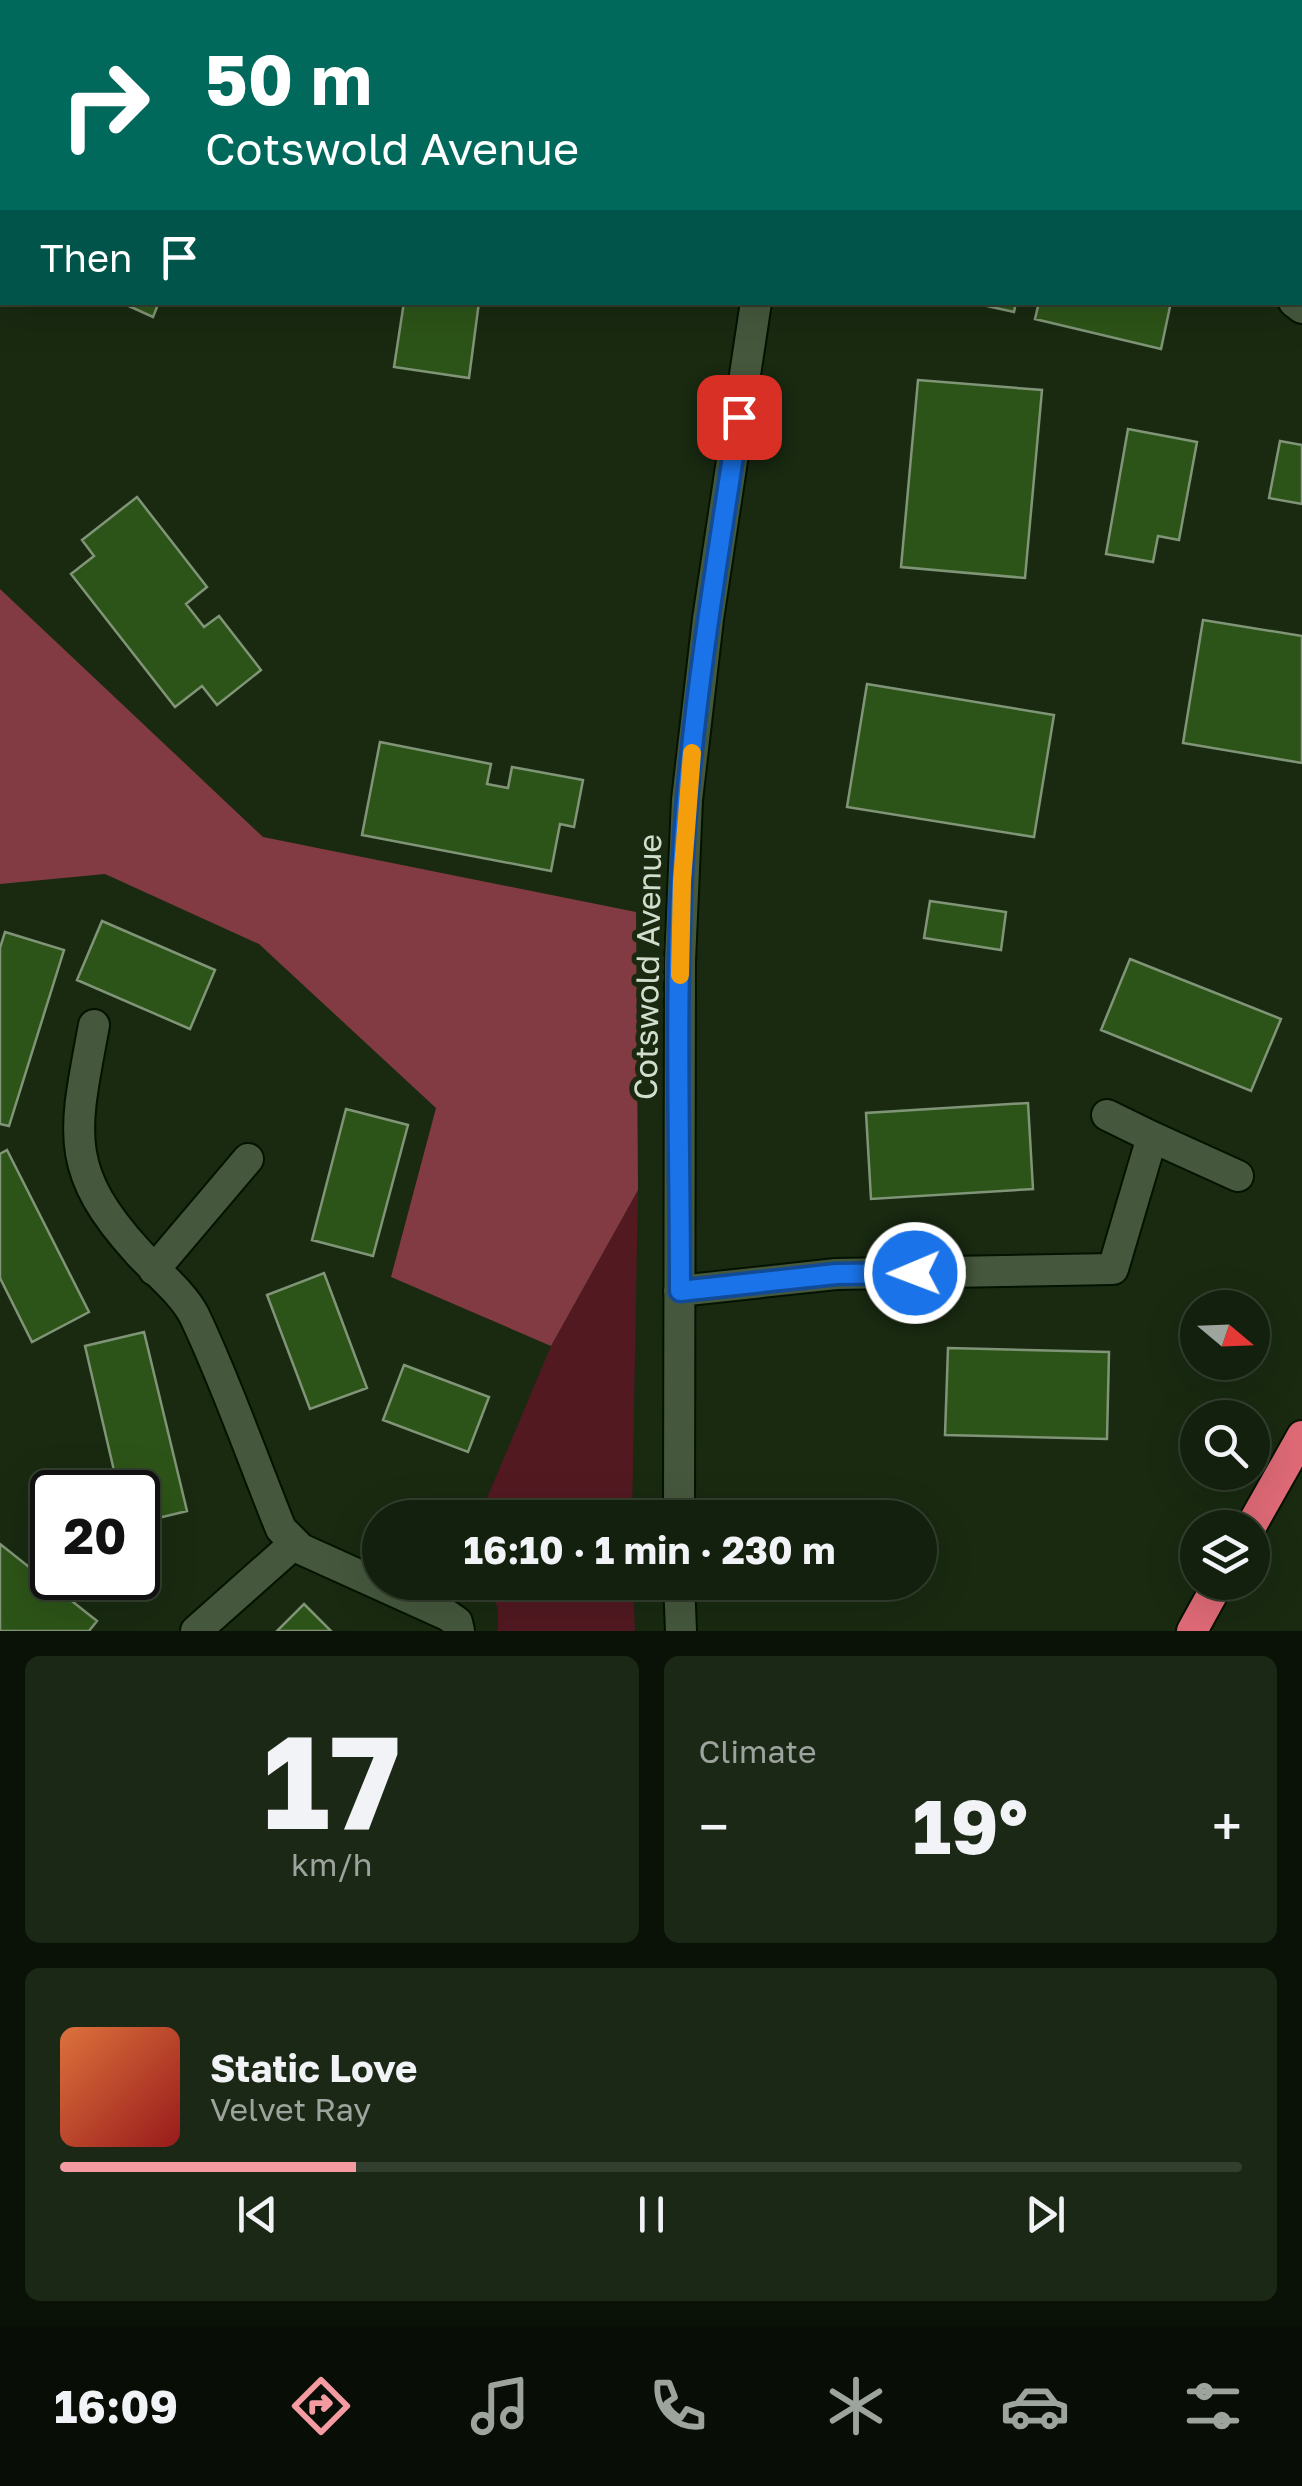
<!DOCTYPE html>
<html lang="en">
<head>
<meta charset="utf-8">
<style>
	body { margin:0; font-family:"Golos Text",sans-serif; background:#1c2816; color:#f1f3f6; height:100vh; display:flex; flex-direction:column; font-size:38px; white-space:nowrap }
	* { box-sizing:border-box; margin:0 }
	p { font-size:32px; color:#9da39d }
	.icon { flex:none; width:55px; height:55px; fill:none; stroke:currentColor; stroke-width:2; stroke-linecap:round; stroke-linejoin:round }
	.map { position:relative; height:1631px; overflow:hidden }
	.panel { display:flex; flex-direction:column; gap:25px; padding:25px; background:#0a1207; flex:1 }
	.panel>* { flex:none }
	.guide { position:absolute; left:0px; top:0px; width:1302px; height:305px; box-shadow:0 10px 40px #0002,0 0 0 2px #323e2e; background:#00695c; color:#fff; overflow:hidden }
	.needle { width:65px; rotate:109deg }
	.controls { position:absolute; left:1180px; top:1290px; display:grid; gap:20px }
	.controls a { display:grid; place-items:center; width:90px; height:90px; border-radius:50%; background:#13200d; box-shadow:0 10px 40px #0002,0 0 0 2px #323e2e; font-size:50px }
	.speed { position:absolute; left:30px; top:1470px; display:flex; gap:20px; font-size:50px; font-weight:700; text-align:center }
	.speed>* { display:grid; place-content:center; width:130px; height:130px; border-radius:50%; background:#13200d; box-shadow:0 10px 40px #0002,0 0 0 2px #323e2e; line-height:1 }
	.speed .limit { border:5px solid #111; border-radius:15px; background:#fff; color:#111 }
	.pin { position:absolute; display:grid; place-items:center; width:85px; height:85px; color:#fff; margin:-42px; border-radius:20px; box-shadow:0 5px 15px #0006 }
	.me { position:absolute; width:110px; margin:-55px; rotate:269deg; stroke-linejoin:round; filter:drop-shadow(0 0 8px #0008) }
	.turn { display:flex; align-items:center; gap:35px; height:210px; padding:0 40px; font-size:45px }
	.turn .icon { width:130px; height:130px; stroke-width:2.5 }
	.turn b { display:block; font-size:70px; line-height:85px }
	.then { display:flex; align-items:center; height:95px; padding:0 40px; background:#0003; gap:20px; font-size:38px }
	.big { font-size:75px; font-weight:700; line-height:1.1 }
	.panel .widget { flex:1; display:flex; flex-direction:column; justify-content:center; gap:15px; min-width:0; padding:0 35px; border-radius:15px; background:#1c2816 }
	.panel .dial { align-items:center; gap:0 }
	.dial b { font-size:130px; line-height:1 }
	.song { display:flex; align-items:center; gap:30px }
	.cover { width:120px; height:120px; border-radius:15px; background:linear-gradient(135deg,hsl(20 70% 55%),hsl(0 70% 35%)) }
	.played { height:10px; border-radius:5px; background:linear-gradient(90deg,#f49aa1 25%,#323e2e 25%) }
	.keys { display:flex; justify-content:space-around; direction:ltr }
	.heat { display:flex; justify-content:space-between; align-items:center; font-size:55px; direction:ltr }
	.panel .tiles { flex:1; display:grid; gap:25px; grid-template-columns:1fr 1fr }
	.widget:last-child { grid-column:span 2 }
	.trip { position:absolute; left:362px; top:1500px; width:575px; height:100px; border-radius:50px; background:#13200d; box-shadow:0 10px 40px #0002,0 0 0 2px #323e2e; font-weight:700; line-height:100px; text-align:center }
	.tab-bar { display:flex; height:160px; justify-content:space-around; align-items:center; background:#080d05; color:#9da39d }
	.tab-bar .icon { width:70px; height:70px }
	.tab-bar .on { color:#f49aa1 }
	.tab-bar b { font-size:45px; color:#f1f3f6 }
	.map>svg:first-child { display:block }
</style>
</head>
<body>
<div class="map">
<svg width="1302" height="1631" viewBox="0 0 1302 1631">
	<rect width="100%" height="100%" fill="#192a11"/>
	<!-- green -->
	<path fill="#521921" d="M638 1190 632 1517H479L551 1346Z
		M486 1583H633L635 1631H498V1608Z"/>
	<!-- forest -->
	<path fill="#823b42" d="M0 589 263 837 636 912 638 1190 551 1346 391 1277 436 1108 259 944 105 874 0 884Z"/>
	<!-- building -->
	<path fill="#2d5418" stroke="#809577" stroke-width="2.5" d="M495 0H688L494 2Z
		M1272 0H1302L1300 133V2H1271Z
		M120 302H159L153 317Z
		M404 302H479L469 378 394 367Z
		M969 302H1016L1014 312Z
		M1039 302H1171L1161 349 1035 319Z
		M918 380 1042 390 1025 578 901 567Z
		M1128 429 1197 442 1179 540 1158 536 1153 562 1106 554Z
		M1280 441 1302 445V504L1269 498Z
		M137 497 207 587 186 604 204 627 219 616 261 670 217 705 202 686 175 707 71 574 94 556 82 540Z
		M1203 620 1302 636V763L1183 743Z
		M867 684 1054 715 1034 837 847 807Z
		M380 742 491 764 487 784 508 788 512 767 583 780 574 827 560 824 551 871 362 835Z
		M930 901 1006 912 1001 950 924 938Z
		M102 921 215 970 190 1029 77 980Z
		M5 932 64 950 9 1126 0 1124V948Z
		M1130 959 1281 1019 1251 1091 1101 1030Z
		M1028 1103 1033 1189 871 1199 866 1113Z
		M346 1109 408 1125 373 1256 312 1240Z
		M7 1150 89 1312 32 1342 0 1278V1154Z
		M324 1273 367 1388 310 1409 267 1295Z
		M144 1332 187 1511 138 1523V1492H119L85 1346Z
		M948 1348 1109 1352 1107 1439 945 1435Z
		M404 1365 489 1397 468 1452 383 1420Z
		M0 1544 97 1621 89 1631H0Z
		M304 1604 331 1631H277Z"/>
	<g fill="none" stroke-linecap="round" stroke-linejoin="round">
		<defs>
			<path id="minor" d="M801 2 802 0
				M901 2V0
				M1294 302 1302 308
				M94 1025C75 1129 61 1168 138 1252 155 1271 182 1292 194 1315 227 1384 252 1458 281 1529L301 1549 447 1615 457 1622 459 1631
				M1107 1115 1152 1137
				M154 1270 248 1159
				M679 1291 836 1274 1113 1269 1152 1137 1238 1176
				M679 1518 680 961 687 800 708 619 756 302
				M679 1582 681 1631
				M196 1631 295 1543"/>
			<path id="highway" d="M1250 1528 1302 1436
				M1192 1631 1219 1582"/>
		</defs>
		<!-- minor casing -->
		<use href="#minor" stroke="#041200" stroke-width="34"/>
		<!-- highway casing -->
		<use href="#highway" stroke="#041200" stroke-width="34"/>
		<!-- minor -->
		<use href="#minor" stroke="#45583d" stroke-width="30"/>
		<!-- highway -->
		<use href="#highway" stroke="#de6a76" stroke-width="30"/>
	</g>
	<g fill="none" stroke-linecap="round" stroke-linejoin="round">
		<defs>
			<path id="route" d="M739 417C720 544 698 671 687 799 673 962 680 1128 680 1291L836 1274 915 1273"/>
		</defs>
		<!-- route casing -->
		<use href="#route" stroke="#114b97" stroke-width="25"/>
		<!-- route -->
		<use href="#route" stroke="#1a73e8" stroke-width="18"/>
		<!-- slow -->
		<path stroke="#f59e0b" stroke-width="18" d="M680 975 682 881 692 753"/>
	</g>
	<g text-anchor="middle" stroke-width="10" stroke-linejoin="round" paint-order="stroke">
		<!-- street labels -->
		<g font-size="32" fill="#d2ddce" stroke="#192a11">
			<text transform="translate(648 967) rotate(-89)" y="11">Cotswold Avenue</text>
		</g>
	</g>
</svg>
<div class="controls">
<a><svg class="needle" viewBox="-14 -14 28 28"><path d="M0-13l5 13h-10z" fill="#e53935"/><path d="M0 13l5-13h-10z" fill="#9da39d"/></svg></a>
<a><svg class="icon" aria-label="search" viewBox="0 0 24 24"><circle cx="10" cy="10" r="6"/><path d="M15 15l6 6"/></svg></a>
<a><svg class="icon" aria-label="layers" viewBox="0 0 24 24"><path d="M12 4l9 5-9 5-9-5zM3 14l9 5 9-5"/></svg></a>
</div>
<div class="speed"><div class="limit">20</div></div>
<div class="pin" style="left:739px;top:417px;background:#d93025"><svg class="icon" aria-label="arrive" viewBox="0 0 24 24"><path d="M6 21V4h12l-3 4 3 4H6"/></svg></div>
<svg class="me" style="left:915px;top:1273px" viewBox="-20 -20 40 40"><circle r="17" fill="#1a73e8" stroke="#fff" stroke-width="3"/><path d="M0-11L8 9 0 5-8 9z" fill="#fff"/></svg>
<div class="trip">16:10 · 1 min · 230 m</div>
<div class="guide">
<div class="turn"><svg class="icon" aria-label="right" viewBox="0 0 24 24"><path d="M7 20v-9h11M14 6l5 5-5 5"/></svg><div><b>50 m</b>Cotswold Avenue</div></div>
<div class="then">Then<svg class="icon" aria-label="arrive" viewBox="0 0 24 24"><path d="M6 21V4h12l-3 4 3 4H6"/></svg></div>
</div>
</div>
<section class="panel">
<div class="tiles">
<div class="widget dial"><b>17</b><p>km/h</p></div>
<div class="widget"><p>Climate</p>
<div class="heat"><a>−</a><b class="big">19°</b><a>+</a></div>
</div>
<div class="widget">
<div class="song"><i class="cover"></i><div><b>Static Love</b><p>Velvet Ray</p></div></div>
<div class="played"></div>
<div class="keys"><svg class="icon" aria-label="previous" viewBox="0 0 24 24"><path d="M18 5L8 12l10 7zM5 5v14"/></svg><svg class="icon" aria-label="pause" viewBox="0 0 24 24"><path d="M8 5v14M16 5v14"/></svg><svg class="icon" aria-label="next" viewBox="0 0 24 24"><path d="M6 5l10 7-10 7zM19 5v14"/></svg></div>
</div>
</div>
</section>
<nav class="tab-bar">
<b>16:09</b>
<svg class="icon on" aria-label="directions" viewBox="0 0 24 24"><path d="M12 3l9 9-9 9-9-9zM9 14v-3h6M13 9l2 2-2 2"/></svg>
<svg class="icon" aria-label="music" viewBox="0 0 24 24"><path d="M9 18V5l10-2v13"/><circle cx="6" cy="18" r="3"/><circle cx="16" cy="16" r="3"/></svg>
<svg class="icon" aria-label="phone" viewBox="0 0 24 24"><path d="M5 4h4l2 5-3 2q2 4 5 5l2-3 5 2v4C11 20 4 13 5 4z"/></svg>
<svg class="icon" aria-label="climate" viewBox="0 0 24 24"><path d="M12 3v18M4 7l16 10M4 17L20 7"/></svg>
<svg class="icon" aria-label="car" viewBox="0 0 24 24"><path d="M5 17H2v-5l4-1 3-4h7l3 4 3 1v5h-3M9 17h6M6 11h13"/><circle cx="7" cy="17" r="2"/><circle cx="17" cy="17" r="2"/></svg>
<svg class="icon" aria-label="filters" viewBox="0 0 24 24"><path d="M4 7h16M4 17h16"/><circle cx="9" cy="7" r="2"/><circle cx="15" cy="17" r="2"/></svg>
</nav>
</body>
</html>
